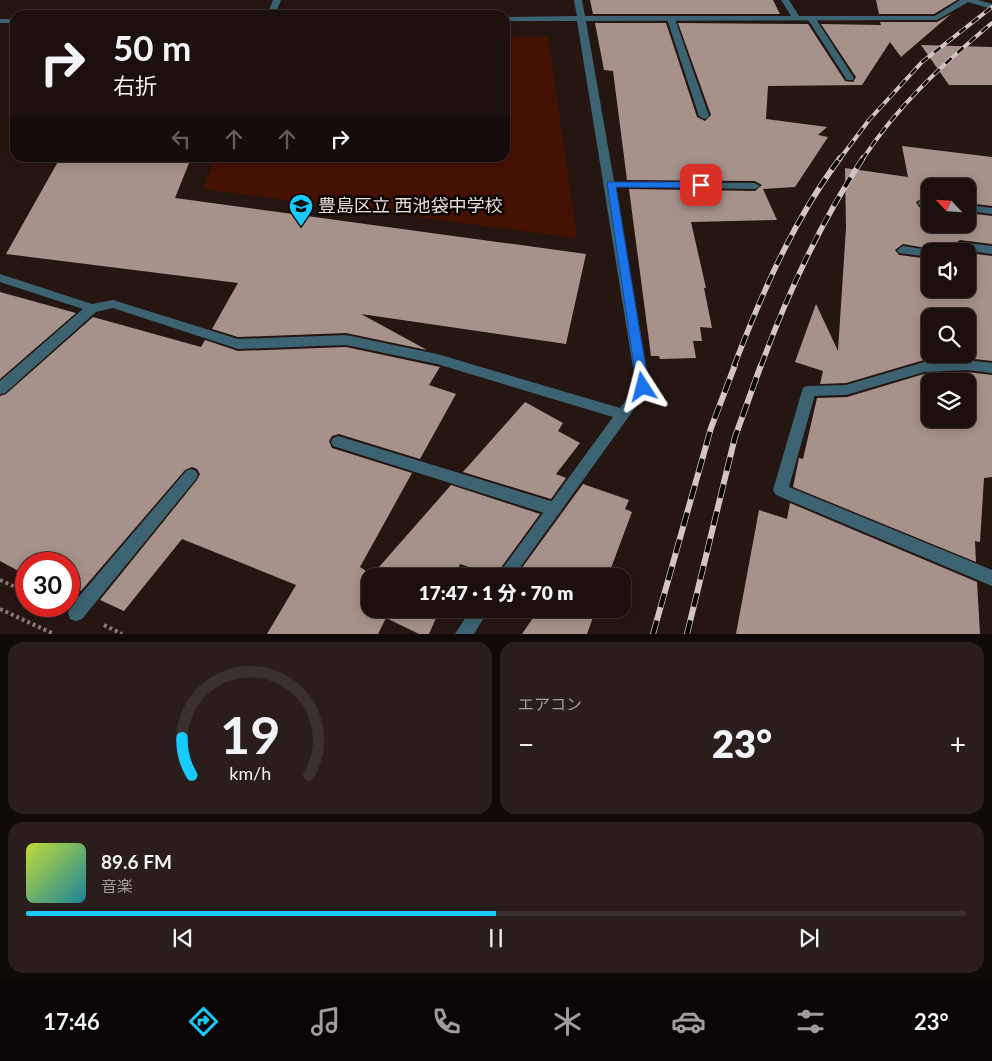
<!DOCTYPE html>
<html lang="ja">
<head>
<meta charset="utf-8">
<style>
	body { margin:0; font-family:Lato,"Noto Sans JP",sans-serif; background:#291e1c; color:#f1f3f6; height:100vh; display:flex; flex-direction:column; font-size:19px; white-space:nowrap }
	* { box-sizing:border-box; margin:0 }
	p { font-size:16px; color:#a09d9e }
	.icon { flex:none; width:28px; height:28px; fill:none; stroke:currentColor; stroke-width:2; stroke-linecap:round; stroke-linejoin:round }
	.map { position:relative; height:634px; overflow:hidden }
	.panel { display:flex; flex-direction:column; gap:8px; padding:8px; background:#0f0908; flex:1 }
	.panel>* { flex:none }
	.top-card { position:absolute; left:10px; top:10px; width:500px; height:152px; border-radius:15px; box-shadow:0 2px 12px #0003,0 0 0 1px #3a302e; background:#1c100e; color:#f1f3f6; overflow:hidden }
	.needle { width:32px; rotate:295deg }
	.controls { position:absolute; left:921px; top:178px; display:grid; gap:10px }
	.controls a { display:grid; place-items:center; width:55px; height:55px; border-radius:10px; background:#1c100e; box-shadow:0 2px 12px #0003,0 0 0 1px #3a302e; font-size:25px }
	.speed { position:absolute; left:15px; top:552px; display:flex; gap:10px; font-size:25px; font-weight:700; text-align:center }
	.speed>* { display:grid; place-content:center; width:65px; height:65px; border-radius:50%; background:#1c100e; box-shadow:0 2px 12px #0003,0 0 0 1px #3a302e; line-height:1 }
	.speed .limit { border:8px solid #d22; background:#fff; color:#111 }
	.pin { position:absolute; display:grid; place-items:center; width:42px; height:42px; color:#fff; margin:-21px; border-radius:10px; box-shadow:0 2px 8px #0006 }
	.me { position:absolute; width:55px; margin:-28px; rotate:351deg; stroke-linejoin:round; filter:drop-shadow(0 0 4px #0008) }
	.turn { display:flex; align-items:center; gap:18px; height:105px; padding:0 20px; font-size:22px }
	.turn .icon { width:65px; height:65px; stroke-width:2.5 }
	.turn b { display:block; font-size:35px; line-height:42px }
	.lanes { display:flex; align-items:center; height:48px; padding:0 20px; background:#0003; justify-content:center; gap:25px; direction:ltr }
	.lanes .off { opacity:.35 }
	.big { font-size:38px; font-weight:800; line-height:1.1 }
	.panel .widget { flex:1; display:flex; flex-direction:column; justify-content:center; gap:8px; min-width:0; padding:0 18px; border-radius:15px; background:#291e1c }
	.panel .dial { align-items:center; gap:0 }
	.dial svg { height:130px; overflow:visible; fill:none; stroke:#3a302e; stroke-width:7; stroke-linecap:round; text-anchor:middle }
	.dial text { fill:#f1f3f6; stroke:none }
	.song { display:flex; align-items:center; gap:15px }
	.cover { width:60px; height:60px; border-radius:8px; background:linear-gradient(135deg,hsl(70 70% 55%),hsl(190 70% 35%)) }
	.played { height:5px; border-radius:2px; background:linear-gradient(90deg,#19cafc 50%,#3a302e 50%) }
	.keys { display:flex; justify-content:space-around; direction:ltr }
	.heat { display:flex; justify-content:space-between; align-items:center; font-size:28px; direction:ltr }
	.panel .tiles { flex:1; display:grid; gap:8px; grid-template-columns:1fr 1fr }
	.widget:last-child { grid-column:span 2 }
	.trip { position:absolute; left:361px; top:568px; width:270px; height:50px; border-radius:15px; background:#1c100e; box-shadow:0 2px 12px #0003,0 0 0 1px #3a302e; font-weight:800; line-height:50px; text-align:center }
	.menu { display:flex; height:80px; justify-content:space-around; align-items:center; background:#0b0606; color:#a09d9e }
	.menu .icon { width:35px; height:35px }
	.menu .on { color:#19cafc }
	.menu b { font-size:22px; color:#f1f3f6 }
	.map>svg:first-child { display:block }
</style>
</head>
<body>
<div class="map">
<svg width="992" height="634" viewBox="0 0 992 634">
	<rect width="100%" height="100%" fill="#261612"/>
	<!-- green -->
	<path fill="#451103" d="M505 37H548L577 238 203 189 215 158H505Z"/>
	<!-- building -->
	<path fill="#a7928b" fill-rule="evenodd" d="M590 0H773L780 14H593Z
		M876 0H957L934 14H879Z
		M951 14 901 57 890 42 862 85 768 86 766 119 827 127 818 135 828 137 795 187 763 189 777 220 691 222 706 288H704L712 328 700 327 702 341H693L696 358 660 359 659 356H651L629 189 755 191 762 185 755 181 627 180 613 71 604 70 595 23H666L697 117 705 121 711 115 678 23 808 24 845 81 853 82 856 77 821 24 881 25 880 22H937Z
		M921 45 992 47V85H949Z
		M902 146 992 157V206L968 203V186H930V199L923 198 916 202 919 207 930 209V224H968V213L992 216V244L960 240 943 251 903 244 895 250 899 255 930 259V289H968V253L992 256V361L967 358 924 360 846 383 820 384 823 371 795 362 816 304 838 351 846 228 845 168 908 177ZM930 316H968V354H930Z
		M60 158H191L175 198 586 254 566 344 361 314 427 350 346 333 238 337 212 329 238 283 6 254Z
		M0 292 76 313 0 379Z
		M93 317 201 347 205 340 238 351 346 347 440 367 429 385 456 394 420 459 339 434 332 436 329 441 332 448 412 473 360 567 372 575 451 485 540 514 495 576 460 564 455 576H370V609H440L429 634H419L386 618 378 634H267L296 585 182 539 124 611 100 600 197 480 200 474 197 469 192 467 185 470 81 591 72 586 69 590V564H26V575L0 561V396L6 394Z
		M967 372 992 375V477L984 478 980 542 975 541 976 562 793 487 799 458 803 459 817 398 847 397 924 374ZM930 381H968V419H930Z
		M525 402 563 423 558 431 580 443 556 474 566 478 551 499 463 472Z
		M583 484 629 500 625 509 632 512 608 576H516Z
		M790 503 977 582 980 634H736L759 510 787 519Z
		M539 609H596L587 634H522Z"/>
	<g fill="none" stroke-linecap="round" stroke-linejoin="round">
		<!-- path -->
		<path stroke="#877a76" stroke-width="4" stroke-dasharray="3 3" stroke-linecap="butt" d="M0 580 26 592
			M0 609 54 634
			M104 625 122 634"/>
		<!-- lane -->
		<path fill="#3b6372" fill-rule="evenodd" d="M808 16H814L854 78 853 80H847L807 18Z
			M668 17 675 19 709 116 707 118 704 119 699 116 667 19Z
			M611 182 755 183 760 186 755 189 607 187V183Z
			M923 200 930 201V207L919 205 918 203 919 201Z
			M968 205 992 208V214L968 211Z
			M960 242 992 246V254L962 250 945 251Z
			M903 246 935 251H930V257L899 253 897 250Z
			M967 360 992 363V373L967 370 924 372 846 395 809 396 804 395 802 391 804 387 809 386 846 385 924 362Z
			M338 436 554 502 559 504 562 509 559 514 554 516 333 446 331 442 333 438Z
			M191 469 196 471 198 475 196 479 82 619 76 621 70 619 68 613 70 607 186 471Z"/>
		<!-- street -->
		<path fill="#3b6372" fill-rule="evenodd" d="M273 0H281L275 15H267Z
			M574 0H582L585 16H791L781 0H789L799 16H935L960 0H978L992 4V9L968 2 937 20 586 21 650 387 514 576H497L613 417 437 364 346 345 238 349 113 308 96 312 5 393 0 394V381L83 309 0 282V274L92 304 113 300 238 339 346 335 437 354 620 408 636 386 577 21H505V17L577 16Z
			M0 19H15V23H0Z
			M809 386 814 387 816 391 789 487 992 570V586L776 495 773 490 802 391 804 387Z
			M471 609H489L474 634H455Z"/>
		<defs>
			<path id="rail-far2" d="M839 160 869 120 922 62 992 7
				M862 160C899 104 941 66 992 23"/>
			<path id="rail-far1" d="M734 366C762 293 793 221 840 158
				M761 366C788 292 819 225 863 158"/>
			<path id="rail" d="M653 634 711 428 735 365
				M687 634 735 437 761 365"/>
		</defs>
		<!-- rail-far2 casing -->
		<use href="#rail-far2" stroke="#d0c5c1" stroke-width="4"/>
		<!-- rail-far1 casing -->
		<use href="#rail-far1" stroke="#d0c5c1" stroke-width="5.5"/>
		<!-- rail casing -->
		<use href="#rail" stroke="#d0c5c1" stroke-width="6"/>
		<!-- rail-far2 -->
		<use href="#rail-far2" stroke="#0a0403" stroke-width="2.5" stroke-dasharray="8" stroke-linecap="butt"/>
		<!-- rail-far1 -->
		<use href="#rail-far1" stroke="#0a0403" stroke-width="4" stroke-dasharray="11" stroke-linecap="butt"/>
		<!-- rail -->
		<use href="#rail" stroke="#0a0403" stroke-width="4.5" stroke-dasharray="14" stroke-linecap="butt"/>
	</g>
	<!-- route -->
	<path fill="#1a73e8" stroke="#114b97" d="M607 182H701L706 185 701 188 616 187 649 387 643 391 637 387Z"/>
	<!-- icons -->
	<defs>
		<symbol id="school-pin" viewBox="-11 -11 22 30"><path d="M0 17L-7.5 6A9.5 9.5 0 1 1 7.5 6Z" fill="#19cafc" stroke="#0a0403"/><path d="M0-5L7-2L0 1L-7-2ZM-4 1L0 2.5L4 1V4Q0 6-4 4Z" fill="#111"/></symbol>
	</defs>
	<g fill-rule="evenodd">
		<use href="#school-pin" x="287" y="192" width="28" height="38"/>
	</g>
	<g text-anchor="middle" stroke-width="5" stroke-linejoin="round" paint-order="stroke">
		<!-- poi labels -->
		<g font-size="18" fill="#e8ddd9" stroke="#0a0403" text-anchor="start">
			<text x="318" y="212">豊島区立 西池袋中学校</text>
		</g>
	</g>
</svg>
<div class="controls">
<a><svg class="needle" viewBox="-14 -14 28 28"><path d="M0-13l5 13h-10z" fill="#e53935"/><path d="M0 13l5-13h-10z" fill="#a09d9e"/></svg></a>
<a><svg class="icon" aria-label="sound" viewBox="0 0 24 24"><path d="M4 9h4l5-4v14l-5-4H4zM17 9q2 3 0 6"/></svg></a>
<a><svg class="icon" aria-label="search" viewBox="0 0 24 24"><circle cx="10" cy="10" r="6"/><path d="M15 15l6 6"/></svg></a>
<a><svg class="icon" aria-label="layers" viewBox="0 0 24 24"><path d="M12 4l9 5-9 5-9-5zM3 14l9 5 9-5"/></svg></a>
</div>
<div class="speed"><div class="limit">30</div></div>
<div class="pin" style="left:701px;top:185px;background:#d93025"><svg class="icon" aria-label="arrive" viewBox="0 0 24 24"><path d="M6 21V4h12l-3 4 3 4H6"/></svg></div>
<svg class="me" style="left:643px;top:387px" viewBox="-20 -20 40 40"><path d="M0-17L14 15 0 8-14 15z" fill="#1a73e8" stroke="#fff" stroke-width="4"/></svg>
<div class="trip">17:47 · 1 分 · 70 m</div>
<div class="top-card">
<div class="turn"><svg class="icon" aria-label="right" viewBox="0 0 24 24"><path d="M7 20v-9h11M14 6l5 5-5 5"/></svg><div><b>50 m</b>右折</div></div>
<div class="lanes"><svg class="icon off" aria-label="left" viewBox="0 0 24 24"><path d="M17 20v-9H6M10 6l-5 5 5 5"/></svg><svg class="icon off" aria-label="ahead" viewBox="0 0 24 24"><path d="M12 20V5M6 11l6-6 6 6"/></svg><svg class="icon off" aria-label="ahead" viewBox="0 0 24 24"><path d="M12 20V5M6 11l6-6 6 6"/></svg><svg class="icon" aria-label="right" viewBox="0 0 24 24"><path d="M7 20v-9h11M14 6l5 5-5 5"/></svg></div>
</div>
</div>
<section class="panel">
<div class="tiles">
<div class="widget dial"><svg viewBox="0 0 100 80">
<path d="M14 69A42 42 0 1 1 86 69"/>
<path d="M14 69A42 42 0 0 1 8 46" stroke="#19cafc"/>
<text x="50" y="56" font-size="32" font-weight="700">19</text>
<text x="50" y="72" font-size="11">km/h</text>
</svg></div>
<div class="widget"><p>エアコン</p>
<div class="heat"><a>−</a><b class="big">23°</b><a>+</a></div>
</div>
<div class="widget">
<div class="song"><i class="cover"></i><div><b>89.6 FM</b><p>音楽</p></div></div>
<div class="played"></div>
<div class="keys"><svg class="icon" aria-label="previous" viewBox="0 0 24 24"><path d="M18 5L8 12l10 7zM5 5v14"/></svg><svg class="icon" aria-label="pause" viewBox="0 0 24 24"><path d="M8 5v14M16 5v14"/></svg><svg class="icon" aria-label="next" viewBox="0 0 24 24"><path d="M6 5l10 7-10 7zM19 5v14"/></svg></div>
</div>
</div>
</section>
<nav class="menu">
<b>17:46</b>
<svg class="icon on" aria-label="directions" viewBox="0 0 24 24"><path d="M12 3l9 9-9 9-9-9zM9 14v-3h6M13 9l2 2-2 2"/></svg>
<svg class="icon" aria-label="music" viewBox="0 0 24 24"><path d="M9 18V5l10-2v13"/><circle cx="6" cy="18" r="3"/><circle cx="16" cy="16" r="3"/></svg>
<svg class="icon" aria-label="phone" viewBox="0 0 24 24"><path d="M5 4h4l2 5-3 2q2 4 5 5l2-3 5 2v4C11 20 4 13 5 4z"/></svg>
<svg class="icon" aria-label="climate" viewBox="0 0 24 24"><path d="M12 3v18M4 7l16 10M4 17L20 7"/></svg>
<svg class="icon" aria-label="car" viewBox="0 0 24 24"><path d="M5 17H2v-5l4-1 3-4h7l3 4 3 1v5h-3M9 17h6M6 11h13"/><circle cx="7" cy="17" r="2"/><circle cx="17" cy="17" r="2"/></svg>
<svg class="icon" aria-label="filters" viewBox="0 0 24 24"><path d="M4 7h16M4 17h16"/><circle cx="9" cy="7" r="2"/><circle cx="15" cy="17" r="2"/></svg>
<b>23°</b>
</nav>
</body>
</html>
